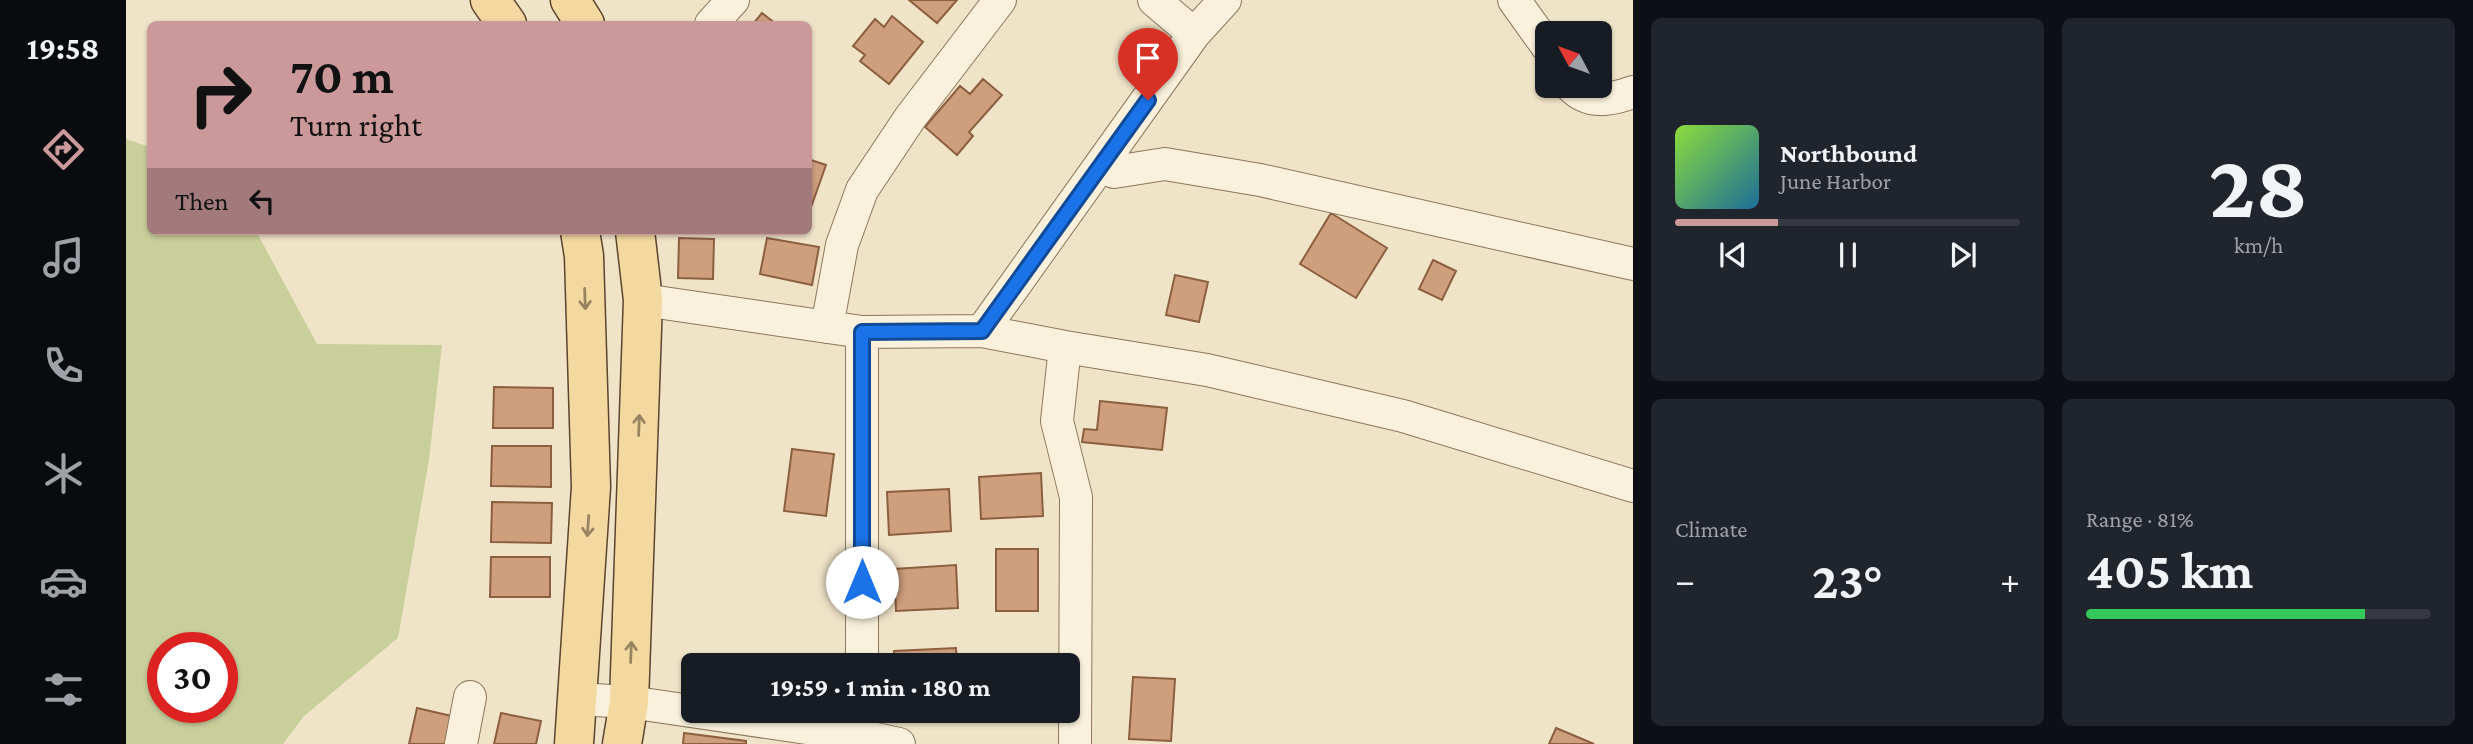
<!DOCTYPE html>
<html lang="en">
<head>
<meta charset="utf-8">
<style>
	body { margin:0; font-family:"Crimson Pro",serif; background:#20242c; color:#f1f3f6; height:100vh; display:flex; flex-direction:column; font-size:26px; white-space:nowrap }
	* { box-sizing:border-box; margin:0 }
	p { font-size:23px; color:#9ea1a6 }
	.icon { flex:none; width:38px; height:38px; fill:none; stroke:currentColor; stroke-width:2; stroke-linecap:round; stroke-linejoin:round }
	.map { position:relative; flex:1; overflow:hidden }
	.sheet { display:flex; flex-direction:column; gap:18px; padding:18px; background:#0d0f14; width:840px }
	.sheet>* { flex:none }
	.guide { position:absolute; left:21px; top:21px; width:665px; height:214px; border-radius:10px; box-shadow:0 2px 5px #0004; background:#cc999b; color:#111; overflow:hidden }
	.needle { width:46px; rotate:311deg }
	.controls { position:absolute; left:1409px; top:21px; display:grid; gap:14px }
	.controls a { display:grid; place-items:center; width:77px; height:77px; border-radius:10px; background:#171b24; box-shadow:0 2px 5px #0004; font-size:35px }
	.speed { position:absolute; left:21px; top:632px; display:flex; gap:14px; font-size:35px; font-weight:700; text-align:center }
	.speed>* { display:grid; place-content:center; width:91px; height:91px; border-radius:50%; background:#171b24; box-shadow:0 2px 5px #0004; line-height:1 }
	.speed .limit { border:10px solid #d22; background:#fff; color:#111 }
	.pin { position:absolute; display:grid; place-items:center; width:60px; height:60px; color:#fff; margin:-72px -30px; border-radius:50% 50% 50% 0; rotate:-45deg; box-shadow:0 0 7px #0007 }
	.pin .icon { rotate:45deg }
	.me { position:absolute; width:77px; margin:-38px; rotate:0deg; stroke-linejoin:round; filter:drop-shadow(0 0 5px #0008) }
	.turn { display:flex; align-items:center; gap:24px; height:147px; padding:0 28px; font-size:32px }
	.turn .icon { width:91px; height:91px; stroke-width:2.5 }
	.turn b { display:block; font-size:49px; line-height:60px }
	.then { display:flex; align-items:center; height:66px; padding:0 28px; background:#0003; gap:14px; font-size:26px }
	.big { font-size:52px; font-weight:700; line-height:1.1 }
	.sheet .card { flex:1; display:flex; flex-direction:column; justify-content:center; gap:10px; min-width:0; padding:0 24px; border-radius:10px; background:#20242c }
	.sheet .dial { align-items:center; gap:0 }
	.dial b { font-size:91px; line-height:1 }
	.song { display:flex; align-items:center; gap:21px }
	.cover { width:84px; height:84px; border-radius:10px; background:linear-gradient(135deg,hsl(90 70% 55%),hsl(200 70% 35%)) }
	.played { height:7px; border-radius:4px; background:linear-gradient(90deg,#cc999b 30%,#363941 30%) }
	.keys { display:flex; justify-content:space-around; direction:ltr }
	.heat { display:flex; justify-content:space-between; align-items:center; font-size:38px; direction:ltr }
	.charge { height:10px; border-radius:5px; background:linear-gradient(90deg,#34c759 81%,#363941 0) }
	.sheet .tiles { flex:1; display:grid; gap:18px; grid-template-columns:repeat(2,1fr) }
	.trip { position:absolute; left:555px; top:653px; width:399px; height:70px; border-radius:10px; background:#171b24; box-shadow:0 2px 5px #0004; font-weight:700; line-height:70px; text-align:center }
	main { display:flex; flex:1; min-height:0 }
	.tabs { display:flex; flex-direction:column; width:126px; justify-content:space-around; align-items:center; background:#090b0e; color:#9ea1a6 }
	.tabs .icon { width:49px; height:49px }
	.tabs .on { color:#cc999b }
	.tabs b { font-size:32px; color:#f1f3f6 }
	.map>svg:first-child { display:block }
</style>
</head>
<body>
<main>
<nav class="tabs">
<b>19:58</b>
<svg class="icon on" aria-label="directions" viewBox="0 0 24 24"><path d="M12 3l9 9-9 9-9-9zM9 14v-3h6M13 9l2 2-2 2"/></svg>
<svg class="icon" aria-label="music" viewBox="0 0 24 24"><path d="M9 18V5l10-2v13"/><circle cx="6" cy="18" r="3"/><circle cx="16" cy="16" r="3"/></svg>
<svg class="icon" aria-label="phone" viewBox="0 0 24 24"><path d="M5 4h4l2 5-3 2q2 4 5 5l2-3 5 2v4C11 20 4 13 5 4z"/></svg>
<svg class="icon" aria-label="climate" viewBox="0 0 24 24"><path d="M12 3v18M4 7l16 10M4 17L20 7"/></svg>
<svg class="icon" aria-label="car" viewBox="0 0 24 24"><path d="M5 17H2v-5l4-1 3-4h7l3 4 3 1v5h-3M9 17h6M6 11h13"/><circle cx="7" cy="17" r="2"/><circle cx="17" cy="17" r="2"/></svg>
<svg class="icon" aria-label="filters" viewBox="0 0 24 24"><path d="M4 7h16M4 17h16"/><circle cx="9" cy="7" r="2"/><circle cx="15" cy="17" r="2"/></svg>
</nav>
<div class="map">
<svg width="1507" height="744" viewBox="0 0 1507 744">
	<rect width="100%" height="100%" fill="#f0e4c8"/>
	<!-- green -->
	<path fill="#c9cf9b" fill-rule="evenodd" d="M0 139 24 147V231H130L191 344 316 345 303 460 272 638 178 716 157 744H0ZM37 648H96V707H37Z"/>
	<!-- building -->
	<path fill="#cf9f7d" stroke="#8d5f41" stroke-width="2" d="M783 0H831L811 23Z
		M636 13 650 24H627Z
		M766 16 797 42 763 84 734 61 739 55 727 46 749 19 758 27Z
		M857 79 876 95 843 132 847 136 831 155 799 127 834 86 844 94Z
		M682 159 700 165 683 213H682Z
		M1205 213 1261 248 1230 298 1174 264Z
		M553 238 588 239 587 279 552 278Z
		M641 238 693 247 686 285 634 274Z
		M1307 260 1330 271 1316 300 1293 289Z
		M1049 275 1082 282 1073 322 1040 315Z
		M368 387 427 388V428H367Z
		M974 401 1041 408 1036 450 956 442 958 429 971 430Z
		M366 446H425V487L365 486Z
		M666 449 708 454 700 516 658 511Z
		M915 473 917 516 855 519 853 477Z
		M823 489 825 531 763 535 761 492Z
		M366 502 426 503 425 543 365 542Z
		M870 549H912V611H870Z
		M365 557H424V597H364Z
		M830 565 832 608 770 611 768 569Z
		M830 648 831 665H769L768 651Z
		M887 654 929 655 928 665H886Z
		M1007 677 1049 679 1045 741 1003 739Z
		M291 708 330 717 324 744H283Z
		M886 710H928V717L886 716Z
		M375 713 415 721 410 744H368Z
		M1430 728 1468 744H1423Z
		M558 733 620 741V744H557Z"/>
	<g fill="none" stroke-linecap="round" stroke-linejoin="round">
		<defs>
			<path id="minor" d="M1028 0 1068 34
				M1388 0 1421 46
				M585 24 607 0
				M1445 86C1463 105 1485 100 1507 92
				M975 166 988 172 1039 164 1134 180 1507 264
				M517 300 736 332 856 331 939 347 1081 370 1277 416 1507 486
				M701 327 716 245 736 190 784 118 874 0
				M856 331 1068 34 1099 0
				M939 347 931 421 950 497 949 744
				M736 665V332
				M451 699 503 702 736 736 773 744
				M335 744 344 697"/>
			<path id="major" d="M364 0 381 24
				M444 0 459 24
				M448 744 465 487 458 256 454 231
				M496 744 503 702 517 300 509 231"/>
		</defs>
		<!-- minor casing -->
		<use href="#minor" stroke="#8d765c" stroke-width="34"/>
		<!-- major casing -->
		<use href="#major" stroke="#5b4430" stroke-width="41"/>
		<!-- minor -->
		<use href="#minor" stroke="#faf1dc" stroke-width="32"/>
		<!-- major -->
		<use href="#major" stroke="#f3d9a0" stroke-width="38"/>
	</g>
	<!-- one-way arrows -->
	<defs><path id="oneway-shaft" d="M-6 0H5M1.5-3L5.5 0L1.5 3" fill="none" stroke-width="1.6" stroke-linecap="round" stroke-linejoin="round" transform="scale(1.75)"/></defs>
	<g stroke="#988460">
		<use href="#oneway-shaft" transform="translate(459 299) rotate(88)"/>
		<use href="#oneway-shaft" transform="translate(513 425) rotate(-88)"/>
		<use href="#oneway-shaft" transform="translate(462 526) rotate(94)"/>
		<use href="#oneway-shaft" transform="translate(505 652) rotate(-88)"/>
	</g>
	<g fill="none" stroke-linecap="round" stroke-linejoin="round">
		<defs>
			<path id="route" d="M736 582V332L856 331 1022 100"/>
		</defs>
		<!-- route casing -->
		<use href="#route" stroke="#114b97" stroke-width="18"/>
		<!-- route -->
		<use href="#route" stroke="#1a73e8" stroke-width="12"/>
	</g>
</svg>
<div class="controls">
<a><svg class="needle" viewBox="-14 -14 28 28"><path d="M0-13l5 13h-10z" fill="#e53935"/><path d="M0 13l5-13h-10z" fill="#9ea1a6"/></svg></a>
</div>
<div class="speed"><div class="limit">30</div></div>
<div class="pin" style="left:1022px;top:100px;background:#d93025"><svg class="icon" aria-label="arrive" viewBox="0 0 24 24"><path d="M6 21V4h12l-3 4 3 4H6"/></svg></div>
<svg class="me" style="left:736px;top:582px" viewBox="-20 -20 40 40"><circle r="19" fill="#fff"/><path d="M0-13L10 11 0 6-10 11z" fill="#1a73e8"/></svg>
<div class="trip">19:59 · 1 min · 180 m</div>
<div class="guide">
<div class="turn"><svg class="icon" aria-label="right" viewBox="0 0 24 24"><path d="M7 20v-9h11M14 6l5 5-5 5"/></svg><div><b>70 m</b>Turn right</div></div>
<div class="then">Then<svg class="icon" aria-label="left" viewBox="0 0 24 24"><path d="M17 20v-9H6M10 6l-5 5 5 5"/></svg></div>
</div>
</div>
<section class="sheet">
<div class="tiles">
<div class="card">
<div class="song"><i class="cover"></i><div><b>Northbound</b><p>June Harbor</p></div></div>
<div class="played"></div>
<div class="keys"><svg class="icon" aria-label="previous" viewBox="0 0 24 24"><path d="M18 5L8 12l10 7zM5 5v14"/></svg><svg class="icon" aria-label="pause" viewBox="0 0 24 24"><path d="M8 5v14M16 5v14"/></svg><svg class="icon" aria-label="next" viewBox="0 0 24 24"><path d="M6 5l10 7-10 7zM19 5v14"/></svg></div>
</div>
<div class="card dial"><b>28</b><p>km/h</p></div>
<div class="card"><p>Climate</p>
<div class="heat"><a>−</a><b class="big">23°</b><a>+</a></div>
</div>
<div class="card"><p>Range · 81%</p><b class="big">405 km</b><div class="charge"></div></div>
</div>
</section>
</main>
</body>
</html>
